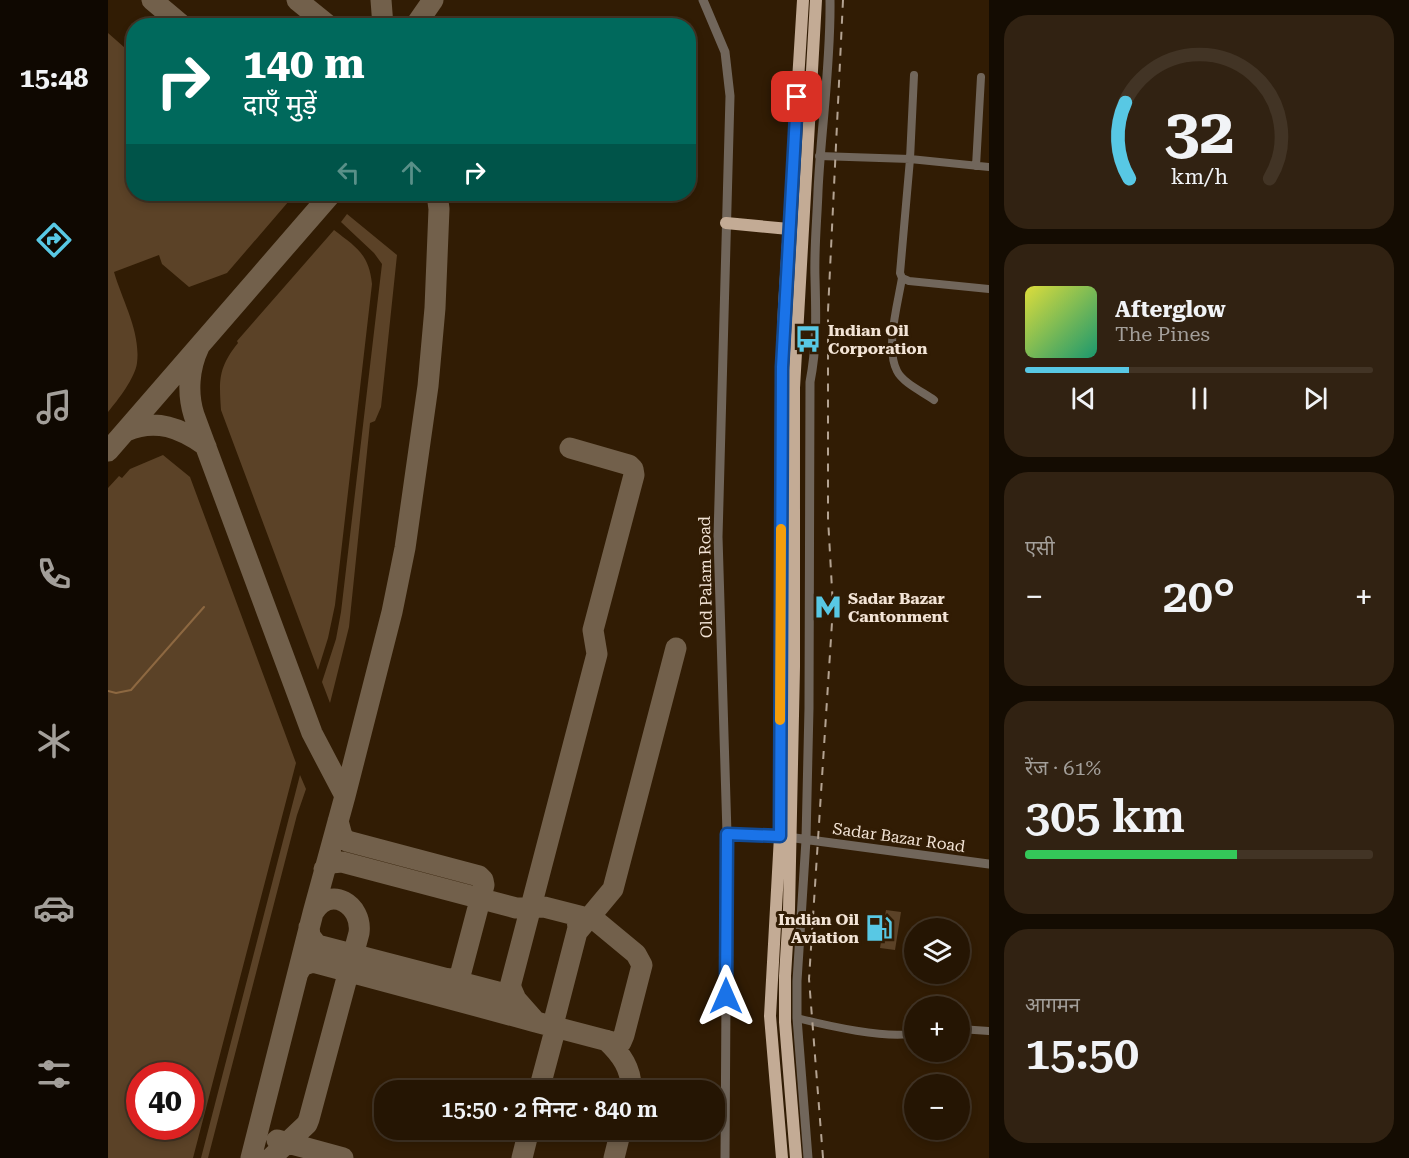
<!DOCTYPE html>
<html lang="hi">
<head>
<meta charset="utf-8">
<style>
	body { margin:0; font-family:"Roboto Serif","Noto Sans Devanagari",serif; background:#312212; color:#f1f3f6; height:100vh; display:flex; flex-direction:column; font-size:22px; white-space:nowrap }
	* { box-sizing:border-box; margin:0 }
	p { font-size:20px; color:#a39f9a }
	.icon { flex:none; width:33px; height:33px; fill:none; stroke:currentColor; stroke-width:2; stroke-linecap:round; stroke-linejoin:round }
	.map { position:relative; flex:1; overflow:hidden }
	.drawer { display:flex; flex-direction:column; gap:15px; padding:15px; background:#140c02; width:420px }
	.drawer>* { flex:none }
	.guide { position:absolute; left:18px; top:18px; width:570px; height:183px; border-radius:24px; box-shadow:0 3px 9px #0003,0 0 0 2px #423425; background:#00695c; color:#fff; overflow:hidden }
	.fabs { position:absolute; left:796px; top:918px; display:grid; gap:12px }
	.fabs a { display:grid; place-items:center; width:66px; height:66px; border-radius:50%; background:#251503; box-shadow:0 3px 9px #0003,0 0 0 2px #423425; font-size:30px }
	.speed { position:absolute; left:18px; top:1062px; display:flex; gap:12px; font-size:30px; font-weight:700; text-align:center }
	.speed>* { display:grid; place-content:center; width:78px; height:78px; border-radius:50%; background:#251503; box-shadow:0 3px 9px #0003,0 0 0 2px #423425; line-height:1 }
	.speed .limit { border:9px solid #d22; background:#fff; color:#111 }
	.pin { position:absolute; display:grid; place-items:center; width:51px; height:51px; color:#fff; margin:-26px; border-radius:12px; box-shadow:0 3px 9px #0006 }
	.me { position:absolute; width:66px; margin:-33px; rotate:0deg; stroke-linejoin:round; filter:drop-shadow(0 0 4px #0008) }
	.turn { display:flex; align-items:center; gap:21px; height:126px; padding:0 18px; font-size:27px }
	.turn .icon { width:78px; height:78px; stroke-width:2.5 }
	.turn b { display:block; font-size:42px; line-height:51px }
	.lanes { display:flex; align-items:center; height:57px; padding:0 18px; background:#0003; justify-content:center; gap:30px; direction:ltr }
	.lanes .off { opacity:.35 }
	.big { font-size:45px; font-weight:600; line-height:1.1 }
	.drawer .tile { flex:1; display:flex; flex-direction:column; justify-content:center; gap:9px; min-width:0; padding:0 21px; border-radius:24px; background:#312212 }
	.drawer .dial { align-items:center; gap:0 }
	.dial svg { height:156px; overflow:visible; fill:none; stroke:#423425; stroke-width:7; stroke-linecap:round; text-anchor:middle }
	.dial text { fill:#f1f3f6; stroke:none }
	.song { display:flex; align-items:center; gap:18px }
	.cover { width:72px; height:72px; border-radius:9px; background:linear-gradient(135deg,hsl(60 70% 55%),hsl(160 70% 35%)) }
	.played { height:6px; border-radius:3px; background:linear-gradient(90deg,#58c8e4 30%,#423425 30%) }
	.keys { display:flex; justify-content:space-around; direction:ltr }
	.heat { display:flex; justify-content:space-between; align-items:center; font-size:33px; direction:ltr }
	.charge { height:9px; border-radius:4px; background:linear-gradient(90deg,#34c759 61%,#423425 0) }
	.trip { position:absolute; left:266px; top:1080px; width:351px; height:60px; border-radius:24px; background:#251503; box-shadow:0 3px 9px #0003,0 0 0 2px #423425; font-weight:600; line-height:60px; text-align:center }
	main { display:flex; flex:1; min-height:0 }
	.menu { display:flex; flex-direction:column; width:108px; justify-content:space-around; align-items:center; background:#0f0801; color:#a39f9a }
	.menu .icon { width:42px; height:42px }
	.menu .current { color:#58c8e4 }
	.menu b { font-size:27px; color:#f1f3f6 }
	.map>svg:first-child { display:block }
</style>
</head>
<body>
<main>
<nav class="menu">
<b>15:48</b>
<svg class="icon current" aria-label="directions" viewBox="0 0 24 24"><path d="M12 3l9 9-9 9-9-9zM9 14v-3h6M13 9l2 2-2 2"/></svg>
<svg class="icon" aria-label="music" viewBox="0 0 24 24"><path d="M9 18V5l10-2v13"/><circle cx="6" cy="18" r="3"/><circle cx="16" cy="16" r="3"/></svg>
<svg class="icon" aria-label="phone" viewBox="0 0 24 24"><path d="M5 4h4l2 5-3 2q2 4 5 5l2-3 5 2v4C11 20 4 13 5 4z"/></svg>
<svg class="icon" aria-label="climate" viewBox="0 0 24 24"><path d="M12 3v18M4 7l16 10M4 17L20 7"/></svg>
<svg class="icon" aria-label="car" viewBox="0 0 24 24"><path d="M5 17H2v-5l4-1 3-4h7l3 4 3 1v5h-3M9 17h6M6 11h13"/><circle cx="7" cy="17" r="2"/><circle cx="17" cy="17" r="2"/></svg>
<svg class="icon" aria-label="filters" viewBox="0 0 24 24"><path d="M4 7h16M4 17h16"/><circle cx="9" cy="7" r="2"/><circle cx="15" cy="17" r="2"/></svg>
</nav>
<div class="map">
<svg width="881" height="1158" viewBox="0 0 881 1158">
	<rect width="100%" height="100%" fill="#311c04"/>
	<!-- green -->
	<path fill="#5b4227" fill-rule="evenodd" d="M0 33 25 55 26 194H187L119 273 81 287 54 264 51 255 6 272C14 300 33 332 29 363 27 378 10 400 0 412Z
		M239 214 289 255 273 407 267 421 262 423 241 627 222 703 214 682 228 639 233 612 274 264 266 253 233 222Z
		M226 230C248 247 261 254 264 284L227 605 220 638 210 670 113 410C111 380 110 368 130 343L129 341Z
		M55 455 82 477 188 763 85 1158H0V488L11 476 14 478 22 469ZM32 1076H82V1126H32Z
		M192 775 198 789 189 815 100 1158H93Z
		M778 910 793 912 787 950 772 948Z"/>
	<g fill="none" stroke-linecap="round" stroke-linejoin="round">
		<!-- stream -->
		<path stroke="#8d6841" stroke-width="2" d="M0 691 8 693 23 690 96 607"/>
		<!-- taxiway -->
		<path stroke="#72604b" stroke-width="21" d="M44 0 75 26
			M189 0 221 26
			M273 0 275 26
			M307 26 325 0
			M91 347C81 368 79 393 86 415L204 733 237 796
			M18 431C48 418 73 428 98 446
			M0 451 223 194
			M230 821 234 836 239 841 371 876 375 880 376 885 353 972 349 978 340 979
			M201 927 202 936 209 945 405 996 428 1022 508 1043 513 1042 516 1035 534 965 528 954 487 920 436 907 408 908 234 862 223 863 216 869
			M470 931 505 889 568 648
			M190 973 194 966 205 962 428 1022
			M407 997 403 988V983L489 654 485 630 526 475 525 469 521 465 462 448
			M498 1040C513 1054 524 1069 523 1090
			M431 1090 446 1034 447 1017 470 928 469 919
			M169 1140 235 1158
			M143 1158 205 913 237 796 284 612 297 548 320 386 327 308 331 209 329 194
			M163 1158 199 1124 201 1119 251 933C255 905 222 884 205 913
			M414 1158 421 1130
			M506 1158 513 1130"/>
		<!-- minor -->
		<path stroke="#71665b" stroke-width="8" d="M806 75 802 159 881 167
			M711 156 802 159 792 273 794 278 801 281 881 289
			M868 166 873 77
			M794 278C790 303 777 348 789 371 795 383 815 392 826 400
			M689 1018C716 1025 781 1040 807 1033
			M852 1029 881 1031"/>
		<!-- tertiary -->
		<path stroke="#71665b" stroke-width="9" d="M595 0 617 52 622 96 610 537 619 834 617 1158
			M619 834 672 836 881 864
			M700 1158 689 1018V981L698 840 701 708 702 382C709 346 708 315 707 278 706 249 709 220 710 191 713 128 723 64 722 0"/>
		<!-- primary -->
		<path stroke="#c3ab95" stroke-width="12" d="M618 223 681 229
			M674 1158 662 1016 672 836 673 387 676 307 695 0
			M688 1158 677 1022V976L681 910 686 667V388L708 0"/>
		<!-- rail -->
		<path stroke="#b4a392" stroke-width="2" stroke-dasharray="8 8" stroke-linecap="butt" d="M715 1158 701 979 725 607 720 518V311L735 0"/>
	</g>
	<g fill="none" stroke-linecap="round" stroke-linejoin="round">
		<defs>
			<path id="route" d="M618 996 619 834 672 836 674 367 689 97"/>
		</defs>
		<!-- route casing -->
		<use href="#route" stroke="#114b97" stroke-width="15"/>
		<!-- route -->
		<use href="#route" stroke="#1a73e8" stroke-width="10"/>
		<!-- slow -->
		<path stroke="#f59e0b" stroke-width="10" d="M672 720 673 529"/>
	</g>
	<!-- icons -->
	<defs>
		<symbol id="bus-bare" viewBox="-9 -9 18 18"><path d="M-5-6H5V4H4V6H2V4H-2V6H-4V4H-5ZM-3.5-4V0h7V-4ZM-3.5 1.2v1.5H-2V1.2ZM2 1.2v1.5H3.5V1.2Z" fill="#58c8e4" stroke="#311c04" stroke-width="2.5" paint-order="stroke"/></symbol>
		<symbol id="metro-bare" viewBox="-9 -9 18 18"><path d="M-5.5 5V-5H-3L0 0L3-5H5.5V5H3V-.5L0 4L-3-.5V5Z" fill="#58c8e4" stroke="#311c04" stroke-width="2.5" paint-order="stroke"/></symbol>
		<symbol id="fuel-bare" viewBox="-9 -9 18 18"><path d="M-5.5-6h7V0h2V4h1.3V-2.5L3-4.5l.8-.8L6-3V5H2.5V1h-1V6h-7ZM-4.2-4.7v3.2H.2V-4.7Z" fill="#58c8e4" stroke="#311c04" stroke-width="2.5" paint-order="stroke"/></symbol>
	</defs>
	<g fill-rule="evenodd">
		<use href="#bus-bare" x="681" y="320" width="38" height="38"/>
		<use href="#metro-bare" x="701" y="588" width="38" height="38"/>
		<use href="#fuel-bare" x="752" y="909" width="38" height="38"/>
	</g>
	<g text-anchor="middle" stroke-width="6" stroke-linejoin="round" paint-order="stroke">
		<!-- poi labels -->
		<g font-size="16" font-weight="bold" fill="#f3e4d6" stroke="#311c04" text-anchor="start">
			<text x="720" y="336">Indian Oil<tspan x="720" dy="18">Corporation</tspan></text>
			<text x="740" y="604">Sadar Bazar<tspan x="740" dy="18">Cantonment</tspan></text>
			<text x="751" y="925" text-anchor="end">Indian Oil<tspan x="751" dy="18">Aviation</tspan></text>
		</g>
		<!-- street labels -->
		<g font-size="16" fill="#f3e4d6" stroke="#311c04">
			<text transform="translate(597 577) rotate(-91)" y="6">Old Palam Road</text>
			<text transform="translate(791 837) rotate(8)" y="6">Sadar Bazar Road</text>
		</g>
	</g>
</svg>
<div class="fabs">
<a><svg class="icon" aria-label="layers" viewBox="0 0 24 24"><path d="M12 4l9 5-9 5-9-5zM3 14l9 5 9-5"/></svg></a>
<a>+</a>
<a>−</a>
</div>
<div class="speed"><div class="limit">40</div></div>
<div class="pin" style="left:689px;top:97px;background:#d93025"><svg class="icon" aria-label="arrive" viewBox="0 0 24 24"><path d="M6 21V4h12l-3 4 3 4H6"/></svg></div>
<svg class="me" style="left:618px;top:996px" viewBox="-20 -20 40 40"><path d="M0-17L14 15 0 8-14 15z" fill="#1a73e8" stroke="#fff" stroke-width="4"/></svg>
<div class="trip">15:50 · 2 मिनट · 840 m</div>
<div class="guide">
<div class="turn"><svg class="icon" aria-label="right" viewBox="0 0 24 24"><path d="M7 20v-9h11M14 6l5 5-5 5"/></svg><div><b>140 m</b>दाएँ मुड़ें</div></div>
<div class="lanes"><svg class="icon off" aria-label="left" viewBox="0 0 24 24"><path d="M17 20v-9H6M10 6l-5 5 5 5"/></svg><svg class="icon off" aria-label="ahead" viewBox="0 0 24 24"><path d="M12 20V5M6 11l6-6 6 6"/></svg><svg class="icon" aria-label="right" viewBox="0 0 24 24"><path d="M7 20v-9h11M14 6l5 5-5 5"/></svg></div>
</div>
</div>
<section class="drawer">
<div class="tile dial"><svg viewBox="0 0 100 80">
<path d="M14 69A42 42 0 1 1 86 69"/>
<path d="M14 69A42 42 0 0 1 12 30" stroke="#58c8e4"/>
<text x="50" y="56" font-size="32" font-weight="700">32</text>
<text x="50" y="72" font-size="11">km/h</text>
</svg></div>
<div class="tile">
<div class="song"><i class="cover"></i><div><b>Afterglow</b><p>The Pines</p></div></div>
<div class="played"></div>
<div class="keys"><svg class="icon" aria-label="previous" viewBox="0 0 24 24"><path d="M18 5L8 12l10 7zM5 5v14"/></svg><svg class="icon" aria-label="pause" viewBox="0 0 24 24"><path d="M8 5v14M16 5v14"/></svg><svg class="icon" aria-label="next" viewBox="0 0 24 24"><path d="M6 5l10 7-10 7zM19 5v14"/></svg></div>
</div>
<div class="tile"><p>एसी</p>
<div class="heat"><a>−</a><b class="big">20°</b><a>+</a></div>
</div>
<div class="tile"><p>रेंज · 61%</p><b class="big">305 km</b><div class="charge"></div></div>
<div class="tile"><p>आगमन</p><b class="big">15:50</b></div>
</section>
</main>
</body>
</html>
